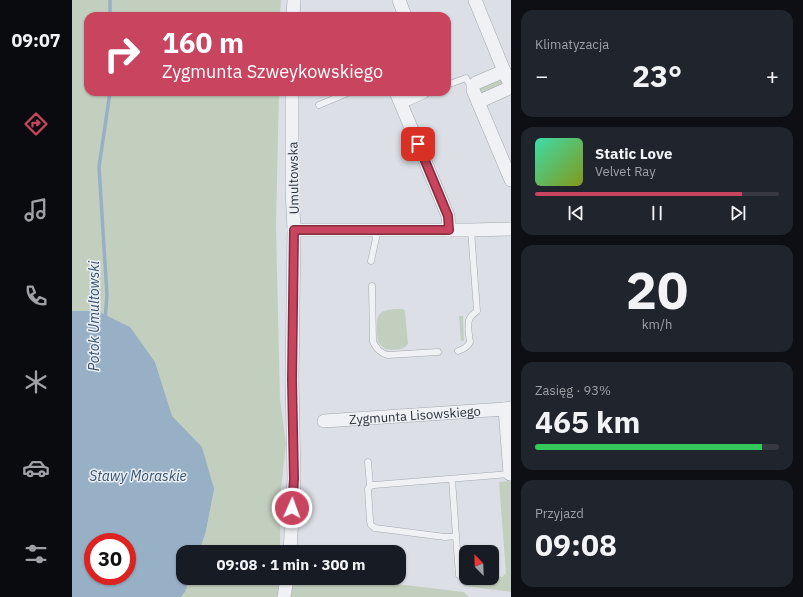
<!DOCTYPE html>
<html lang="pl">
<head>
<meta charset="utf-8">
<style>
	body { margin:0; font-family:"IBM Plex Sans",sans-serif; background:#20242c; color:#f1f3f6; height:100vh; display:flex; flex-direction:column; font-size:15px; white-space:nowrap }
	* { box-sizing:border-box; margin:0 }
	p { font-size:13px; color:#9ea1a6 }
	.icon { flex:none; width:22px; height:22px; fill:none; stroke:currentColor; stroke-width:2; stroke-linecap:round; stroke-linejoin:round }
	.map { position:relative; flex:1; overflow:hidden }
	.side { display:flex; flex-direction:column; gap:10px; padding:10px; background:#0d0f14; width:292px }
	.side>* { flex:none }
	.banner { position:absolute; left:12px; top:12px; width:367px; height:84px; border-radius:12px; box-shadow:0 1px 3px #0004; background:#c8445f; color:#fff; overflow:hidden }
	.needle { width:26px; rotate:337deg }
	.controls { position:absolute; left:387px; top:545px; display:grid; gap:8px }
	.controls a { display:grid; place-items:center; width:40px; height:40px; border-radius:8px; background:#171b24; box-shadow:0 1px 3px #0004; font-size:20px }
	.speed { position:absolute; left:12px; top:533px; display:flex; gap:8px; font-size:20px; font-weight:700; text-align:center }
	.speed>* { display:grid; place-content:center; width:52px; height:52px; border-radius:50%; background:#171b24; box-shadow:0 1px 3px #0004; line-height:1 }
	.speed .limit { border:6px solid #d22; background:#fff; color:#111 }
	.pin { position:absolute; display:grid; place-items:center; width:34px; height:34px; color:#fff; margin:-17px; border-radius:8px; box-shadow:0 2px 6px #0006 }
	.me { position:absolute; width:44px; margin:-22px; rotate:2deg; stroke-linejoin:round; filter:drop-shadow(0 0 3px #0008) }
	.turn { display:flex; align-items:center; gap:14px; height:84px; padding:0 12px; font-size:18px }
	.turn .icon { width:52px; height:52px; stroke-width:2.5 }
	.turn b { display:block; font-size:28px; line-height:34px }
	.big { font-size:30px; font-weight:700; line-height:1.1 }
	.side .widget { flex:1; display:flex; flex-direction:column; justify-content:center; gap:6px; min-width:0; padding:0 14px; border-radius:12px; background:#20242c }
	.side .dial { align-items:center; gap:0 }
	.dial b { font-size:52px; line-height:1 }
	.song { display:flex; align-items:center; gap:12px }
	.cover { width:48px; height:48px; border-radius:6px; background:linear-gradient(135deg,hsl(160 70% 55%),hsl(70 70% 35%)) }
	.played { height:4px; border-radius:2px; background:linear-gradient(90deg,#c8445f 85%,#363941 85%) }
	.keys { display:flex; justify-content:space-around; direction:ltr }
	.heat { display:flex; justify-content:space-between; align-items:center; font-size:22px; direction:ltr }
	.charge { height:6px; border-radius:3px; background:linear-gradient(90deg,#34c759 93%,#363941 0) }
	.trip { position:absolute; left:104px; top:545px; width:230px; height:40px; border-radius:12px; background:#171b24; box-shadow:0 1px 3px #0004; font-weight:700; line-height:40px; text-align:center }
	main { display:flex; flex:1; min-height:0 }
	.dock { display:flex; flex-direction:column; width:72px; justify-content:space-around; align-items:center; background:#090b0e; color:#9ea1a6 }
	.dock .icon { width:28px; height:28px }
	.dock .on { color:#c8445f }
	.dock b { font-size:18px; color:#f1f3f6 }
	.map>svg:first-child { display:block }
</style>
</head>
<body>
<main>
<nav class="dock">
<b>09:07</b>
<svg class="icon on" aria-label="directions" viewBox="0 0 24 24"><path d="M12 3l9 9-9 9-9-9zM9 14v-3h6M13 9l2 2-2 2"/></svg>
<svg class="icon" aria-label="music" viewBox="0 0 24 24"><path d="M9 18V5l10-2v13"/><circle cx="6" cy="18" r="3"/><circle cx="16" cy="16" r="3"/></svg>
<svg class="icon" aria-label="phone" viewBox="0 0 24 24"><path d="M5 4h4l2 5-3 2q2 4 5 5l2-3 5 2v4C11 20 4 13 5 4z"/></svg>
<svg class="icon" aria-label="climate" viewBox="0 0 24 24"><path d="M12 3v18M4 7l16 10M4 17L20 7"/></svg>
<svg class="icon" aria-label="car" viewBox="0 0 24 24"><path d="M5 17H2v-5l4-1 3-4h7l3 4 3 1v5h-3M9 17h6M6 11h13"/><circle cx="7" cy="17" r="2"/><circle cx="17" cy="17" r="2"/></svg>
<svg class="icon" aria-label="filters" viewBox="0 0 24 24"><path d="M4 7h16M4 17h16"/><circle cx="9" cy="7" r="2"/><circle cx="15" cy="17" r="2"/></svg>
</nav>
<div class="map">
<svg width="439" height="597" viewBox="0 0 439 597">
	<rect width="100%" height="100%" fill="#dce0e6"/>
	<!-- green -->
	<path fill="#c3cfbe" d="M0 0H209L208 16H16V92H207L204 226 208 399 214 443 209 489 208 552H127L134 531 140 499 111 552V578H274L392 592 397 597H109L113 592 55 576V542L0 343Z
		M428 79 430 80 432 84 411 94 409 93 407 90 408 88Z
		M322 309H331L333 311 336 344C332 350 321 351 314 349 310 347 309 345 306 342 305 337 305 333 305 328 305 313 307 311 322 309Z
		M387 316H391L392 341H389Z
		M439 481V592L393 586V574H394V578H420V575L422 576 430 577 434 573 427 482Z"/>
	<!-- water -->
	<path fill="#98b0c5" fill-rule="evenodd" d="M0 311H25L58 327 83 362 100 416 130 447 142 489 134 531 127 552H111V578H118L113 592 109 597H0ZM21 542H55V576H21Z"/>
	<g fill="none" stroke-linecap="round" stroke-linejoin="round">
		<!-- stream -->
		<path stroke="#98b0c5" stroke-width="3.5" d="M38 16V0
			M33 320 35 295 27 167 38 92"/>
		<defs>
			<path id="lane" d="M375 85 394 78 396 82 401 86
				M247 105 278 92
				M299 261 304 238V231
				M300 286 301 342C305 349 308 353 316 355L366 352
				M386 351C392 349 396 347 398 342 397 336 395 322 398 318 399 315 403 313 405 311L399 230
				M296 462 298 486
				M380 479 384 536 387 575
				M384 536 373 537 303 528 299 525 298 521 296 489 298 486 302 485 438 474"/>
			<g id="street">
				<path d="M327 0 333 16"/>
				<path d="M403 0 432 71 404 83 401 86V90L439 180"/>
				<path d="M221 16 222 0"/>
				<path d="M324 92 376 216 377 230"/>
				<path d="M329 102 351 92"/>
				<path d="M406 102 435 89 438 86 437 82 432 71"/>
				<path d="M222 230H399L439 229"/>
				<path d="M439 408 433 409 438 474H439"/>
				<path id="s1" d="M252 421 433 409"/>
				<path d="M218 552 222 479 220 380 222 230 220 190V92"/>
				<path d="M212 597 215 578"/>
			</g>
		</defs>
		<!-- lane casing -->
		<use href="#lane" stroke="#a2a7af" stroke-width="7"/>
		<!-- street casing -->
		<use href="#street" stroke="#a2a7af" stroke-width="14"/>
		<!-- lane -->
		<use href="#lane" stroke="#eff1f4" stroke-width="6"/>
		<!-- street -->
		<use href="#street" stroke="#eff1f4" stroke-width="13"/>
	</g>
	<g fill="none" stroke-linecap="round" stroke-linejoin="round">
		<defs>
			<path id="route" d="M220 508 222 479 220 380 222 230H377L376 216 346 144"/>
		</defs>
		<!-- route casing -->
		<use href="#route" stroke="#822c3e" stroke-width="10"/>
		<!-- route -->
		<use href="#route" stroke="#c8445f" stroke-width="7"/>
	</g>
	<g text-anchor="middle" stroke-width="3" stroke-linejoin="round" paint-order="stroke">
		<!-- street labels -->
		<g font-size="13" fill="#272f3b" stroke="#ebeff4">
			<text transform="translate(221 178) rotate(-91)" y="5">Umultowska</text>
			<text dy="5" stroke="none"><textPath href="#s1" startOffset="91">Zygmunta Lisowskiego</textPath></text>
		</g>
		<!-- water labels -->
		<g font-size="14" font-style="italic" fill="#33506d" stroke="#ebeff4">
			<text transform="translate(22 316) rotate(-90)" y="5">Potok Umultowski</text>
			<text x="66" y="481">Stawy Moraskie</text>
		</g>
	</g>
</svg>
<div class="controls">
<a><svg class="needle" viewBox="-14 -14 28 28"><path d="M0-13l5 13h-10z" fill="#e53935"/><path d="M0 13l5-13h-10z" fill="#9ea1a6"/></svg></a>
</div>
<div class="speed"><div class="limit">30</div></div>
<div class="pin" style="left:346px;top:144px;background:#d93025"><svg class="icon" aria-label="arrive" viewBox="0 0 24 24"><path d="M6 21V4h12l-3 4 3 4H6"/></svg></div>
<svg class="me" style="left:220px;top:508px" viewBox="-20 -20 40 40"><circle r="17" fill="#c8445f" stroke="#fff" stroke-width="3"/><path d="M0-11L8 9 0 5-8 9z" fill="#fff"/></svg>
<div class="trip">09:08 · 1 min · 300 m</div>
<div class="banner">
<div class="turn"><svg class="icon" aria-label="right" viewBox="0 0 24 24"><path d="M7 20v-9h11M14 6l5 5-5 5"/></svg><div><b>160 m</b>Zygmunta Szweykowskiego</div></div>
</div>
</div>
<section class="side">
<div class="widget"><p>Klimatyzacja</p>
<div class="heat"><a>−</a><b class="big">23°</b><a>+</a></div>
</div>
<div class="widget">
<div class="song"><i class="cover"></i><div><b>Static Love</b><p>Velvet Ray</p></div></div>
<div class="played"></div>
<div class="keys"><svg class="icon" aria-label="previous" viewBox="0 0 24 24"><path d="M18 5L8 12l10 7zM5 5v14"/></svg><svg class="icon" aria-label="pause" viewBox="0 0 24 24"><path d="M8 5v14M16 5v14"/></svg><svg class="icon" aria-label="next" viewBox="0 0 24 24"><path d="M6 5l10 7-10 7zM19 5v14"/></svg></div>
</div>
<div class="widget dial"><b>20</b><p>km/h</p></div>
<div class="widget"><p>Zasięg · 93%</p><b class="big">465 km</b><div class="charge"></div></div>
<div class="widget"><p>Przyjazd</p><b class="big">09:08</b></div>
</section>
</main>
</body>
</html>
